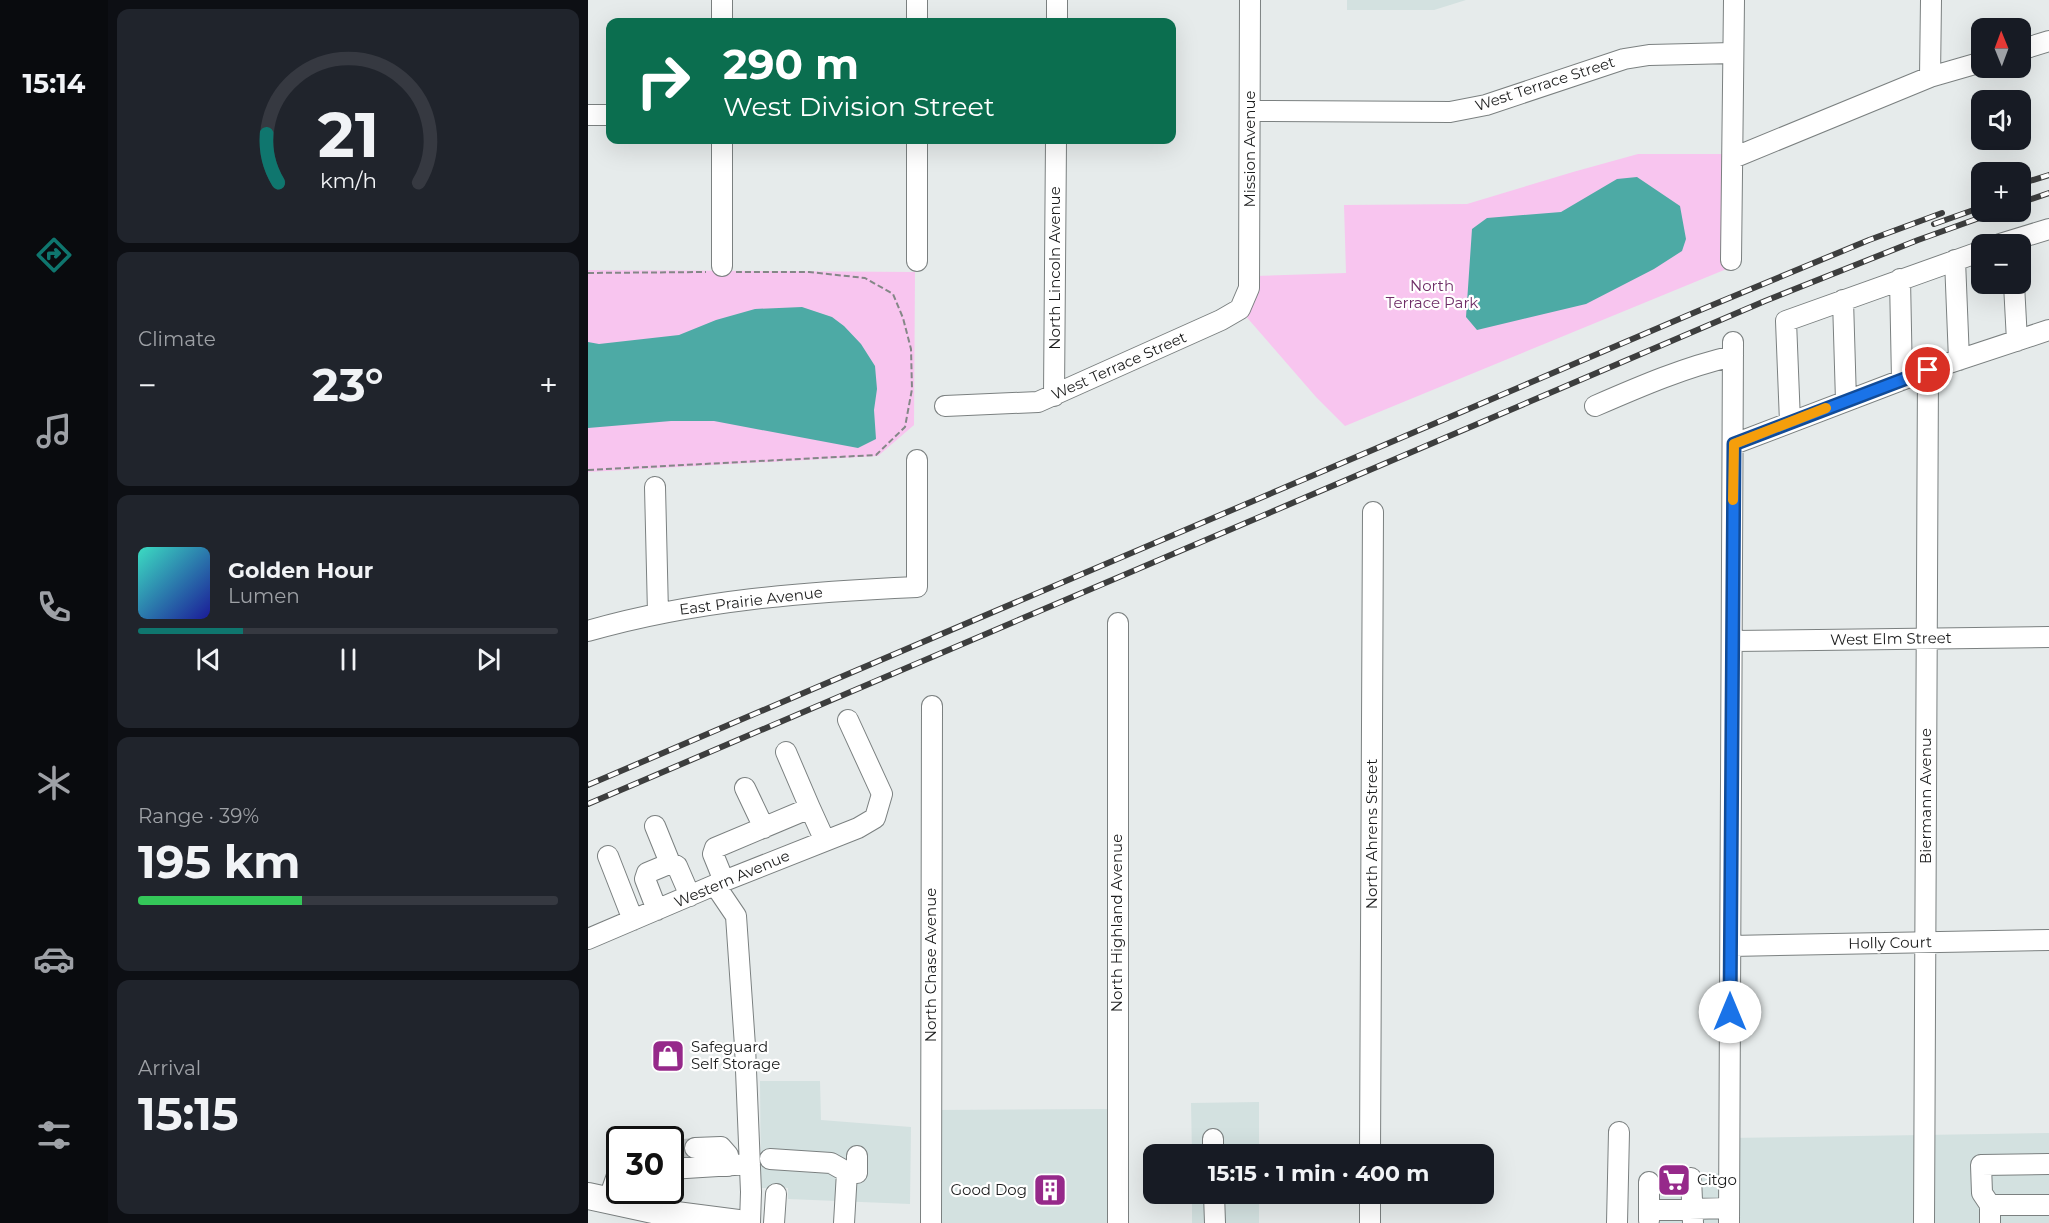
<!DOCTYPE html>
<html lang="en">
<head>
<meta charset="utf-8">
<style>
	body { margin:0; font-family:Montserrat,sans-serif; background:#20242c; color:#f1f3f6; height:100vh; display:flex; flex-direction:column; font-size:22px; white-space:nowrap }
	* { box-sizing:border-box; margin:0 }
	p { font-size:20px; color:#9ea1a6 }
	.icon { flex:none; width:33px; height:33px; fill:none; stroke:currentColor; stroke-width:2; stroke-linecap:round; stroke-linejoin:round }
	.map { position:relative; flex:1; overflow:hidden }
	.sheet { display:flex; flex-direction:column; gap:9px; padding:9px; background:#0d0f14; width:480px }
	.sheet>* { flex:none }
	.top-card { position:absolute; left:18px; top:18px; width:570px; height:126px; border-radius:12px; box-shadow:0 6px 24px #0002; background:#0b6e4f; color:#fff; overflow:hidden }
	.needle { width:39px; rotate:359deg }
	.controls { position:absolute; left:1383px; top:18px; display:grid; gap:12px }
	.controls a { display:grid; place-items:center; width:60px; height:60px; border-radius:12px; background:#171b24; box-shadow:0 6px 24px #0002; font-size:30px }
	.speed { position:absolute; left:18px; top:1126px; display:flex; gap:12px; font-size:30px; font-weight:700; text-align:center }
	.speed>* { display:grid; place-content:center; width:78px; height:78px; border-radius:50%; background:#171b24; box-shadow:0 6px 24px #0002; line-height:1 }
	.speed .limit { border:3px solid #111; border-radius:9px; background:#fff; color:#111 }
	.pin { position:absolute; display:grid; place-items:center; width:51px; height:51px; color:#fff; margin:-26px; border:3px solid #fff; border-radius:50%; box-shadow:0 2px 6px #0007 }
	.me { position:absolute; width:66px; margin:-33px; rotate:0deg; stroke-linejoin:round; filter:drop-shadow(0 0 4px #0008) }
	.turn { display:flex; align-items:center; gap:21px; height:126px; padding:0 18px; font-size:27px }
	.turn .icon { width:78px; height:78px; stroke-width:2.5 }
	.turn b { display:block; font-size:42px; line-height:51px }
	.big { font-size:45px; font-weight:700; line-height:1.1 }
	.sheet .card { flex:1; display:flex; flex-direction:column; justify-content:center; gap:9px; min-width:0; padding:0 21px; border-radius:12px; background:#20242c }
	.sheet .dial { align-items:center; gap:0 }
	.dial svg { height:156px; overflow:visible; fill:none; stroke:#363941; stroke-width:7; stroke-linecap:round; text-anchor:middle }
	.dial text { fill:#f1f3f6; stroke:none }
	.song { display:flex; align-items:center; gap:18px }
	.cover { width:72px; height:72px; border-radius:9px; background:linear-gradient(135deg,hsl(170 70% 55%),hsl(240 70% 35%)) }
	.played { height:6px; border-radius:3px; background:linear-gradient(90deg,#0f766e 25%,#363941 25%) }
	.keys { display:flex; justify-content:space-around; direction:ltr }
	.heat { display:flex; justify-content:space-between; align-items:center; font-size:33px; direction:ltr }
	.charge { height:9px; border-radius:4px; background:linear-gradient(90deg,#34c759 39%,#363941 0) }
	.trip { position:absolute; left:555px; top:1144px; width:351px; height:60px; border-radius:12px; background:#171b24; box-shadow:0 6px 24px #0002; font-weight:700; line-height:60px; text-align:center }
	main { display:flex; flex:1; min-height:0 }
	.tabs { display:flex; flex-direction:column; width:108px; justify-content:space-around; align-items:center; background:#090b0e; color:#9ea1a6 }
	.tabs .icon { width:42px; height:42px }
	.tabs .current { color:#0f766e }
	.tabs b { font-size:27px; color:#f1f3f6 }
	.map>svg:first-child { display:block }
</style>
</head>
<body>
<main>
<nav class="tabs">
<b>15:14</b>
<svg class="icon current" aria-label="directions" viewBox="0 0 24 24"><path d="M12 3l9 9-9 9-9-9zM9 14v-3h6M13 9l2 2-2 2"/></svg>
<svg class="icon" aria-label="music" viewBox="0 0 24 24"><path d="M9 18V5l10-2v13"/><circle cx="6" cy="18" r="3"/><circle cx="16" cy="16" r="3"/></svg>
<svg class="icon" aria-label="phone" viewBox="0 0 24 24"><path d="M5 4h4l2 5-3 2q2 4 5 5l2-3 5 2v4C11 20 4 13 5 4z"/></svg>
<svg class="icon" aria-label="climate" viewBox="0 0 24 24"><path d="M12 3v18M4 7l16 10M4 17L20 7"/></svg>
<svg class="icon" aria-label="car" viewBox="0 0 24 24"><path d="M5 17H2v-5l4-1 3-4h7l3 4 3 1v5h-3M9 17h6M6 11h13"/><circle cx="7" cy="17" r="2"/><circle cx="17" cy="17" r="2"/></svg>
<svg class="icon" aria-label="filters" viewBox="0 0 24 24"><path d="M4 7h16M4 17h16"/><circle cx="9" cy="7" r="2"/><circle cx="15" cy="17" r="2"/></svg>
</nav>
<section class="sheet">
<div class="card dial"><svg viewBox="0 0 100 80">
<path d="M14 69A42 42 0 1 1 86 69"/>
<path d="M14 69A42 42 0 0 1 8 44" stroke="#0f766e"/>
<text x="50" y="56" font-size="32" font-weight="700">21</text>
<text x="50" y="72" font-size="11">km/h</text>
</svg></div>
<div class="card"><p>Climate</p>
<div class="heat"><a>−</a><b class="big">23°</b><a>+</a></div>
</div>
<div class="card">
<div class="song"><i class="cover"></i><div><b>Golden Hour</b><p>Lumen</p></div></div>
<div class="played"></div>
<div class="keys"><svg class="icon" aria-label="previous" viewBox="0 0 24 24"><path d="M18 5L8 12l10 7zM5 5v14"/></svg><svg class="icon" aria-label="pause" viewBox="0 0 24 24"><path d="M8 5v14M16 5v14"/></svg><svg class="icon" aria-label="next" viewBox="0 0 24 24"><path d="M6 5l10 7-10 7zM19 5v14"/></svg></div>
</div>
<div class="card"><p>Range · 39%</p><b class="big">195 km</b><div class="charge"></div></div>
<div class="card"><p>Arrival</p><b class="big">15:15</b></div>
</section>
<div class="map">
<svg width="1461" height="1223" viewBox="0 0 1461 1223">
	<rect width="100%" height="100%" fill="#e6ebeb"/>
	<!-- built -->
	<path fill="#d3e1e0" d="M759 0H878L846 10H759Z
		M172 1081H232L233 1120 323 1127 322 1204 200 1199V1188H173Z
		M671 1102V1155H604L603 1103Z
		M525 1109V1223H346V1110Z
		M1461 1133V1223H1145L1142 1138Z
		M1138 1173V1223H1051V1175Z
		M604 1194H671V1223H604Z"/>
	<!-- green -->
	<path fill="#f8c5ef" d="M1050 154H1141V268L757 426 728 397 655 313 667 276 758 273 756 205 879 204 985 172Z
		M0 270 327 272 326 425 290 456 0 472Z"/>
	<!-- water -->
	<path fill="#4daaa5" d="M1049 177 1092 206 1098 239 1094 251 1066 269 998 304 889 330 878 317 884 229 899 218 973 212 1029 179Z
		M214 307 244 317 256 326 273 344 287 366 289 389 286 410 288 439 270 448 126 421H83L0 428V342L11 344 91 335 128 320 167 309Z"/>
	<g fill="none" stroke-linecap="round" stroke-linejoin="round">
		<!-- minor-tunnel -->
		<path stroke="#bec2c2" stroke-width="20" stroke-dasharray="20 10" stroke-linecap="butt" d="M82 1150 107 1148"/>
		<defs>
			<path id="minor" d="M329 0V22
				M134 22V0
				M469 22V0
				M1432 50 1461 41
				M1342 77 1343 0
				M662 111 862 112 898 105 1036 59 1061 55 1145 53
				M0 115H22
				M1145 158 1342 77 1394 62
				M1412 244 1461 229
				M1143 260 1146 0
				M1367 260 1371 360
				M329 261V140
				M134 266V140
				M1312 279 1314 380
				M1426 284 1429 341
				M1255 300 1258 401
				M466 396 468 140
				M357 406 450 402 633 320 652 309 661 288 662 0
				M1007 406C1053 386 1097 367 1145 356
				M1202 422 1198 321 1394 251
				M1146 444 1340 370 1461 330
				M67 487 70 613
				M0 631C107 600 218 592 329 587V460
				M1144 641 1461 637
				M198 752 222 808
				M157 788 176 828
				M67 826 82 863
				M20 856 45 920
				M136 881 125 854 127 848 222 808 237 841
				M127 885 148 916 157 1046 163 1192 162 1223
				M69 910 57 879 59 873 83 863 89 866 102 896
				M0 939 136 881 270 828 287 818 294 794 260 720
				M1143 946 1461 940
				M625 1139V1155
				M107 1148 133 1147 140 1155 141 1166
				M782 1155 785 512
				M182 1159 243 1163 259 1172
				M82 1169 162 1164
				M1103 1178 1105 1223
				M626 1194 627 1223
				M20 1201 32 1167
				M1402 1205H1461
				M1061 1210 1141 1208
				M1061 1220V1182
				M186 1223 188 1194
				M256 1223 259 1172 269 1173V1156
				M343 1223 344 706
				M530 1223V623
				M782 1223V1194
				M1029 1223 1031 1132
				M1141 1223 1145 342
				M1336 1223 1340 370
				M1402 1223V1205L1394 1193 1393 1165 1461 1164"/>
			<path id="major" d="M0 1196 88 1215 150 1223"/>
		</defs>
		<!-- minor casing -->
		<use href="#minor" stroke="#7b8080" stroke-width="22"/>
		<!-- major casing -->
		<use href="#major" stroke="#7b8080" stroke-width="28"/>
		<!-- path -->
		<path stroke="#848787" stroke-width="2" stroke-dasharray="6 3" stroke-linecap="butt" d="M0 273 118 272
			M0 470 288 455 317 427 324 389 323 349 315 318 305 294 277 278 221 272H148"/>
		<!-- minor -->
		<use href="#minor" stroke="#fff" stroke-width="20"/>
		<!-- major -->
		<use href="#major" stroke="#fff" stroke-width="26"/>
		<defs>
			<path id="rail" d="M1432 184 1461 175
				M1432 203 1461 193
				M1346 224 1394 207
				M0 785 1110 311 1281 240 1354 213
				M0 804 1177 301 1330 240 1408 212"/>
		</defs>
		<!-- rail casing -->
		<use href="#rail" stroke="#3d3e3e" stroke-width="6"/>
		<!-- rail -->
		<use href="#rail" stroke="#fff" stroke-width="4" stroke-dasharray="11" stroke-linecap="butt"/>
	</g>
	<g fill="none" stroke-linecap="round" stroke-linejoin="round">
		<defs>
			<path id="route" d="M1142 1012 1146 444 1340 370"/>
		</defs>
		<!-- route casing -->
		<use href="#route" stroke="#114b97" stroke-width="15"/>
		<!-- route -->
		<use href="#route" stroke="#1a73e8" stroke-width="10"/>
		<!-- slow -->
		<path stroke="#f59e0b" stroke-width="10" d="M1145 500 1146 444 1238 408"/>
	</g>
	<!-- icons -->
	<defs>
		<symbol id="shop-square" viewBox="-11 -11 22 22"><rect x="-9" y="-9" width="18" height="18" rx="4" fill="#96298a" stroke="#fff"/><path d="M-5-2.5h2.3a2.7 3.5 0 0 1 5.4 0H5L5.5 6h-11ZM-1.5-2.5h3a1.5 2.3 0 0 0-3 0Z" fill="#fff"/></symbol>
		<symbol id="supermarket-square" viewBox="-11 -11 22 22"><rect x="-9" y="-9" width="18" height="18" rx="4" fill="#96298a" stroke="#fff"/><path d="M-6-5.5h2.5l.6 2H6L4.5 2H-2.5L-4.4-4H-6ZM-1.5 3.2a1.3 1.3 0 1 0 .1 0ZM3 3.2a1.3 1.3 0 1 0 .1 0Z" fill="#fff"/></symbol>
		<symbol id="building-square" viewBox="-11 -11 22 22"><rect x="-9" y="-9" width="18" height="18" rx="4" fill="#96298a" stroke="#fff"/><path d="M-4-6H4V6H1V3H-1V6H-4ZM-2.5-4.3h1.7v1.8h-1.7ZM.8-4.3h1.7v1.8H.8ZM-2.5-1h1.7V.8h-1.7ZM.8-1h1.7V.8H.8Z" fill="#fff"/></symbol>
	</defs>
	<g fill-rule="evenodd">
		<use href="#shop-square" x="61" y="1037" width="38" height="38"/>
		<use href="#supermarket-square" x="1067" y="1161" width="38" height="38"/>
		<use href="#building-square" x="443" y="1171" width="38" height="38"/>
	</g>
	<g text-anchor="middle" stroke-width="4.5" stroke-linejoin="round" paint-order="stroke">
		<!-- street labels -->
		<g font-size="15" fill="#1c1d1d" stroke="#fff">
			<text transform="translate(957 84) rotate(-18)" y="5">West Terrace Street</text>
			<text transform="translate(662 149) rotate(-90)" y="5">Mission Avenue</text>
			<text transform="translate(467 268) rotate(-90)" y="5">North Lincoln Avenue</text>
			<text transform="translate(531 366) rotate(-24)" y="5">West Terrace Street</text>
			<text transform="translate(163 601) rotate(-7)" y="5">East Prairie Avenue</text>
			<text transform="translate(1303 639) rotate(-1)" y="5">West Elm Street</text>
			<text transform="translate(1338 796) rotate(-90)" y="5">Biermann Avenue</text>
			<text transform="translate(784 834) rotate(-90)" y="5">North Ahrens Street</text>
			<text transform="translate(144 879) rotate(-23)" y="5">Western Avenue</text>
			<text transform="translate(529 923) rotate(-90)" y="5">North Highland Avenue</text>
			<text transform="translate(1302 943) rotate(-1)" y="5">Holly Court</text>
			<text transform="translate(343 965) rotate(-90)" y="5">North Chase Avenue</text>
		</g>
		<!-- park labels -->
		<g font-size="15" fill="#6f2e67" stroke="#fff">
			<text x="844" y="291">North<tspan x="844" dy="17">Terrace Park</tspan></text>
		</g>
		<!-- poi labels -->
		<g font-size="15" fill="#1c1d1d" stroke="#fff" text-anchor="start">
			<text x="103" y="1052">Safeguard<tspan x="103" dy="17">Self Storage</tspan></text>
			<text x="1109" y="1185">Citgo</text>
			<text x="439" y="1195" text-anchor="end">Good Dog</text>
		</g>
	</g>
</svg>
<div class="controls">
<a><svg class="needle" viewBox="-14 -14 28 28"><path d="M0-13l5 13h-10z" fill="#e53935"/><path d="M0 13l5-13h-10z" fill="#9ea1a6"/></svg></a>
<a><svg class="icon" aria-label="sound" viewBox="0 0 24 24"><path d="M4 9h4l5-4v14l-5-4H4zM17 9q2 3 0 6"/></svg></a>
<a>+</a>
<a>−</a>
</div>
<div class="speed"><div class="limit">30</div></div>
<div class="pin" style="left:1340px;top:370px;background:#d93025"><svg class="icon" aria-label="arrive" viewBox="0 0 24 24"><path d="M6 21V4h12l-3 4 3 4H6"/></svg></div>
<svg class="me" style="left:1142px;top:1012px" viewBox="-20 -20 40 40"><circle r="19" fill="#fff"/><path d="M0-13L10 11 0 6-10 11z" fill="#1a73e8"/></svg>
<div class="trip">15:15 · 1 min · 400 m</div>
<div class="top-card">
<div class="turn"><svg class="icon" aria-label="right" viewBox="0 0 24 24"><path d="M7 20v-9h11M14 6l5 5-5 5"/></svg><div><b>290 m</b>West Division Street</div></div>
</div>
</div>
</main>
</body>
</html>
